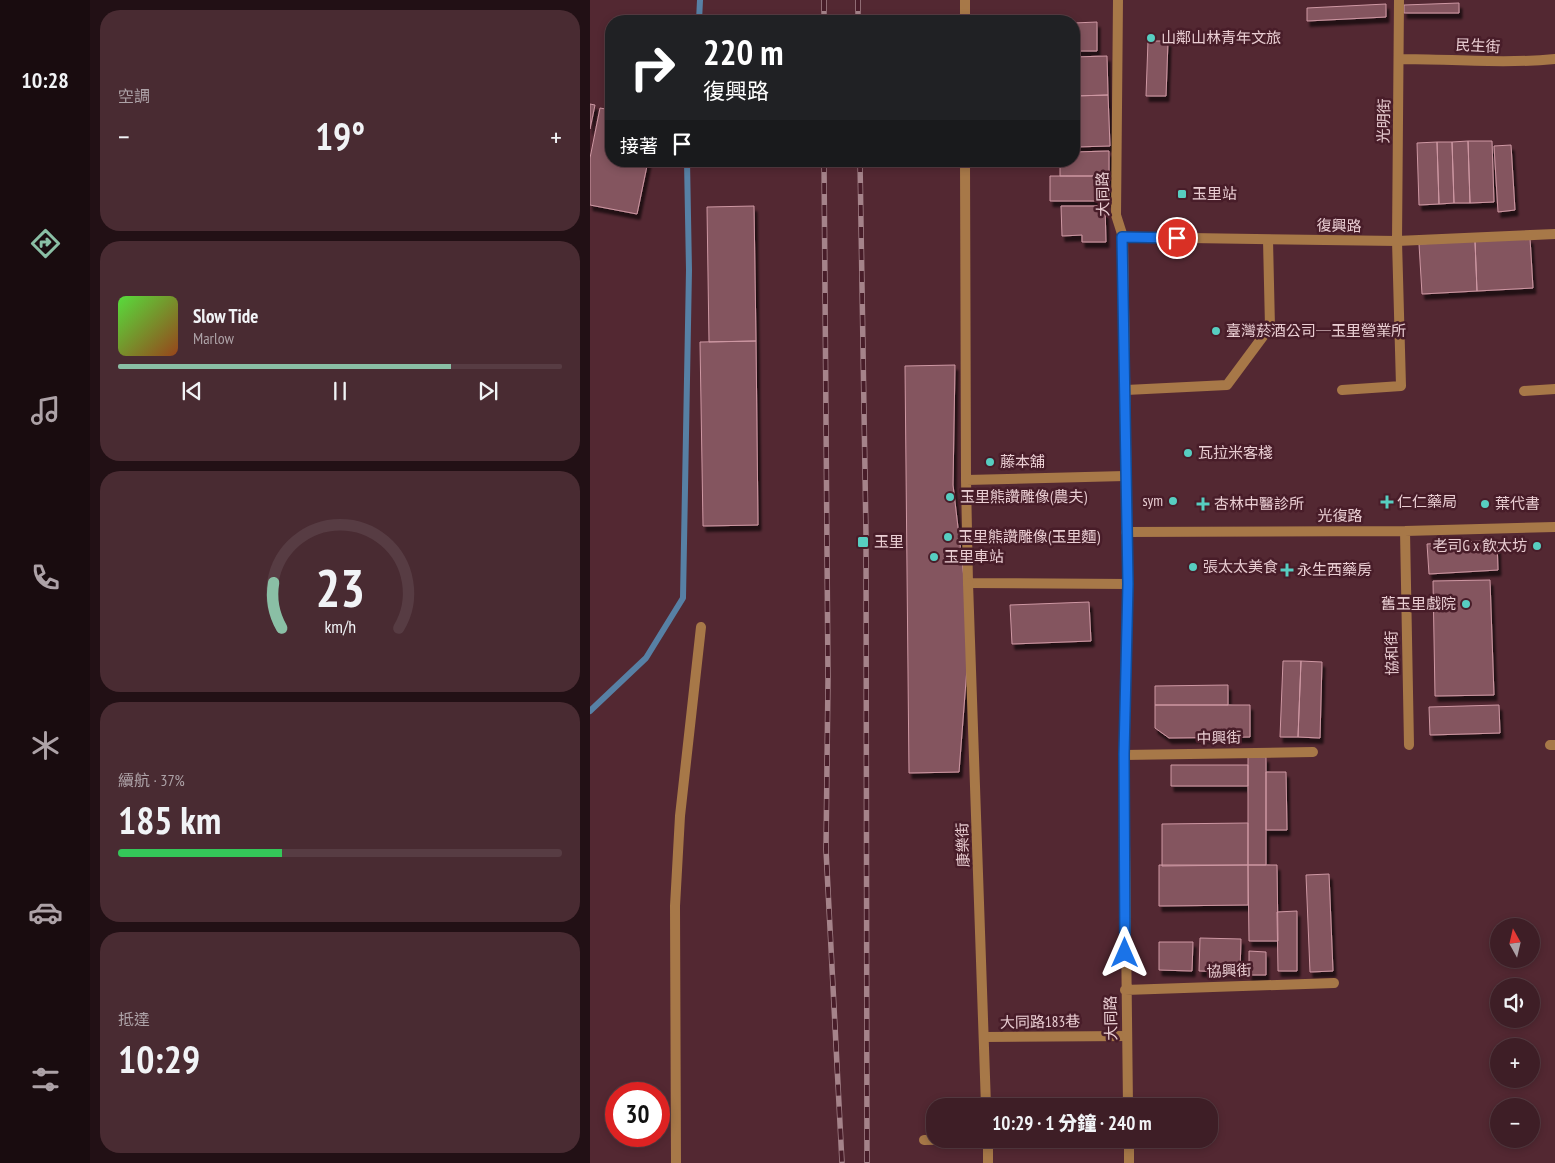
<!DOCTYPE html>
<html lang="zh-TW">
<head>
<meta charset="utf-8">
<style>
	body { margin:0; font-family:"PT Sans Narrow","Noto Sans TC",sans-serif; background:#492b32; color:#f1f3f6; height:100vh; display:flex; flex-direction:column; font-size:19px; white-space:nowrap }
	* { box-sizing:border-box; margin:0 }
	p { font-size:16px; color:#ada2a7 }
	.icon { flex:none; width:28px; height:28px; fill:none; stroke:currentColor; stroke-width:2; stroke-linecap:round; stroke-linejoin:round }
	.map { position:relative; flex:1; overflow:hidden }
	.side { display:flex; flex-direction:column; gap:10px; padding:10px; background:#221015; width:500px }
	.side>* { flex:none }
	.top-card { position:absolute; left:15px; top:15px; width:475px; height:152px; border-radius:20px; box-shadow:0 2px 8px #0003,0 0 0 1px #573c43; background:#202124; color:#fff; overflow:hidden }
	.needle { width:32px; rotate:352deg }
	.controls { position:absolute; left:900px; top:918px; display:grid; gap:10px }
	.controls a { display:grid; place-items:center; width:50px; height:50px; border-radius:50%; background:#3e1e26; box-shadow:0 2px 8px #0003,0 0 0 1px #573c43; font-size:25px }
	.speed { position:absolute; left:15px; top:1082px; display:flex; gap:10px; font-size:25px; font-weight:700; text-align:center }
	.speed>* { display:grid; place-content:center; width:65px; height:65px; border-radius:50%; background:#3e1e26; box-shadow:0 2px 8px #0003,0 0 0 1px #573c43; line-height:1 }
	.speed .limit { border:8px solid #d22; background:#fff; color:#111 }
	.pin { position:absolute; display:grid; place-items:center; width:42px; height:42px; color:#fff; margin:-21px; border:2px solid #fff; border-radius:50%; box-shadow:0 1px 5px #0007 }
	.me { position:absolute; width:55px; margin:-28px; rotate:0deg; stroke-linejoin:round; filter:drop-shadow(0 0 4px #0008) }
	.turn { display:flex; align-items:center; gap:18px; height:105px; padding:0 15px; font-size:22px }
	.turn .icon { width:65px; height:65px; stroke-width:2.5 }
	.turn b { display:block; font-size:35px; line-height:42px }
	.then { display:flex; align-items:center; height:48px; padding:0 15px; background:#0003; gap:10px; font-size:19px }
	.big { font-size:38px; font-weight:800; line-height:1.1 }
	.side .card { flex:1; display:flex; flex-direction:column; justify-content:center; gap:8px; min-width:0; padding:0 18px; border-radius:20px; background:#492b32 }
	.side .dial { align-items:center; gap:0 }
	.dial svg { height:130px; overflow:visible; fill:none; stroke:#573c43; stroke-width:7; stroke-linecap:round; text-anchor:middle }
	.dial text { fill:#f1f3f6; stroke:none }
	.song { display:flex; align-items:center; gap:15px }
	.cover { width:60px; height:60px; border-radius:8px; background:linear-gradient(135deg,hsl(110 70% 55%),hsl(20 70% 35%)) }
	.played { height:5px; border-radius:2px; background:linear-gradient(90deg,#8abfa5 75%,#573c43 75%) }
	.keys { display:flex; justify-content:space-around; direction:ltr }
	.heat { display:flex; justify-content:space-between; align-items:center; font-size:28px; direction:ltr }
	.charge { height:8px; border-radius:4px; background:linear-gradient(90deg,#34c759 37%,#573c43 0) }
	.trip { position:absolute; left:336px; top:1098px; width:292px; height:50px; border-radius:20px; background:#3e1e26; box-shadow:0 2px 8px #0003,0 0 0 1px #573c43; font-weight:800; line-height:50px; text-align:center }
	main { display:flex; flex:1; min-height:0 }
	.tab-bar { display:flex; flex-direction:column; width:90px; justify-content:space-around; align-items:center; background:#190c0f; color:#ada2a7 }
	.tab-bar .icon { width:35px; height:35px }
	.tab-bar .on { color:#8abfa5 }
	.tab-bar b { font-size:22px; color:#f1f3f6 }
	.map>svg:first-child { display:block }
</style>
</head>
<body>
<main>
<nav class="tab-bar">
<b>10:28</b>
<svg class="icon on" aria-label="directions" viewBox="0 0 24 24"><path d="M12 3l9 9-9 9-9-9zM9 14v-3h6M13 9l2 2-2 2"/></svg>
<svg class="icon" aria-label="music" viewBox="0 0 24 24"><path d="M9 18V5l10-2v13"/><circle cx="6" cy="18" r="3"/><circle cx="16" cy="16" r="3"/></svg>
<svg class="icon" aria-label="phone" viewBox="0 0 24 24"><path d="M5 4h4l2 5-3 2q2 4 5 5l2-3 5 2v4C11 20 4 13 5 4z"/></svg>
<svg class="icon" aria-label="climate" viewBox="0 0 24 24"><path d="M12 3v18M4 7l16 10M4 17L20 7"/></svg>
<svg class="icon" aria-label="car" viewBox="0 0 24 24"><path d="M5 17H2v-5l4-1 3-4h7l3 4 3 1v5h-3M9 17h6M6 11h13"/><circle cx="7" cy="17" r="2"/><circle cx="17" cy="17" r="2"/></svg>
<svg class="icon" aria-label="filters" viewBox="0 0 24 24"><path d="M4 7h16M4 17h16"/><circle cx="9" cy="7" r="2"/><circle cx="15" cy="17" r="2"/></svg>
</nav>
<section class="side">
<div class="card"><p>空調</p>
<div class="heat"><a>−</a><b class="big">19°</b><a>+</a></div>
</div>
<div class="card">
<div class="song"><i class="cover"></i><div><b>Slow Tide</b><p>Marlow</p></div></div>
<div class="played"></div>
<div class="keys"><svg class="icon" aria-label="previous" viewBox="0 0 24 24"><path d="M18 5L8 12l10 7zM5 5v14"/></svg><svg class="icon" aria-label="pause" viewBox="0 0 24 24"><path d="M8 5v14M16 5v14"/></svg><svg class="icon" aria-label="next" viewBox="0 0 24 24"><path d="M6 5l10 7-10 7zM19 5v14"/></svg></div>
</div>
<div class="card dial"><svg viewBox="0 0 100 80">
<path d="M14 69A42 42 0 1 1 86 69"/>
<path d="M14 69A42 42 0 0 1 9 41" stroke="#8abfa5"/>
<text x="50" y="56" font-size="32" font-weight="700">23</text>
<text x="50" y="72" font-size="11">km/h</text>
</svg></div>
<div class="card"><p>續航 · 37%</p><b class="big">185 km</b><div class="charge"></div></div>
<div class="card"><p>抵達</p><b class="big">10:29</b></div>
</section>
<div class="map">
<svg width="965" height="1163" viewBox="0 0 965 1163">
	<defs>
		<filter id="shadow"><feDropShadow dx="3" dy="5.5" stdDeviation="1" flood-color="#0009"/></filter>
	</defs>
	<rect width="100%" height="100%" fill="#532832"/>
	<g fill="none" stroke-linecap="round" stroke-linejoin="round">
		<!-- stream -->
		<path stroke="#5780a5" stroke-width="6" d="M109 21 110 0
			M0 711 56 658 93 598 99 270 97 161"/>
	</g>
	<!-- building -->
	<path fill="#84545f" stroke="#ce98a3" filter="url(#shadow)" d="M869 3V13H814V5Z
		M796 4V17L717 21V8Z
		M507 22V51H484V23Z
		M558 41H578L576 96H556Z
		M517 56 518 95 484 96V57Z
		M518 95 520 146 484 147V96Z
		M0 104 5 105 0 129Z
		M10 108 21 110V161H58L47 214 0 205V158Z
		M878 141H902L904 202 880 203Z
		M878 141 880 203H864L862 142Z
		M847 142H862L864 203 849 204Z
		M847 142 849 204 829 205 827 143Z
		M921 145 925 210 908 212 904 146Z
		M519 151V176H470V161H484V152Z
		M460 176H519V201H460Z
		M164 206 166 341 119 342 117 207Z
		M471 206H515L516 242H492V235L472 236Z
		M940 238 943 288 887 291 885 241Z
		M885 241 887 291 832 294 829 244Z
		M166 341 168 525 113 526 110 342Z
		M365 365 363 485 380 629 369 772 319 773 315 366Z
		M907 540 908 570 839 574 837 544Z
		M900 580 904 695 845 696 843 581Z
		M499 602 501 641 422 644 420 605Z
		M693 661H711L708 737H690Z
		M711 661 732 662 730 738 708 737Z
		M638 685V705H565V686Z
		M565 705H660V737L579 738 565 728Z
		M909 705 910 733 840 735 839 707Z
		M658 757H676V865H658Z
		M581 765H658V786H581Z
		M676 772H696L697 830H676Z
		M658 823V865L572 866V824Z
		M569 865H658V905L569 906Z
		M658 865H687L688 941H659Z
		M739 874 743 971 720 972 716 875Z
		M707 911V971H688L687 912Z
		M610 938 651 939 650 972 609 971Z
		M569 942H603L602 971 569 970Z
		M659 951 676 952V975H659Z"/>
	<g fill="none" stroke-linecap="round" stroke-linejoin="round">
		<!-- lane -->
		<path stroke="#a77848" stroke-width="10" d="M375 0V21
			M375 161 376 480
			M536 390 637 385 680 327 678 240
			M752 390 811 386 807 241
			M934 391 965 389
			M535 476 376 480 378 583 538 584
			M394 1037 537 1036
			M334 1140 392 1139
			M86 1163 85 906 90 816 111 627"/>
		<!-- street -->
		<path stroke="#a77848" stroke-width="10" d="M528 0 526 215 533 237 538 584 534 755 538 1106
			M810 59C862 59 913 64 965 59
			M533 237 807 241 965 234
			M807 241 809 0
			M815 531 819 745
			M536 532 815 531 965 527
			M378 583 396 1106
			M960 745H965
			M534 755 723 752
			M535 990 744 983
			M398 1139V1163
			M539 1139V1163"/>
		<defs>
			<path id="rail" d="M234 0V21
				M268 0V21
				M234 161 238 679 236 850 252 1163
				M270 161 276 535 277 1163"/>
		</defs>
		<!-- rail casing -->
		<use href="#rail" stroke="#a5838a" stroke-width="5.5"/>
		<!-- rail -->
		<use href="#rail" stroke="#481d29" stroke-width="4" stroke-dasharray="11" stroke-linecap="butt"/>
	</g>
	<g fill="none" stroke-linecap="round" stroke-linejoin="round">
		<defs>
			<path id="route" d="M535 953 534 754 538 584 532 237 587 238"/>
		</defs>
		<!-- route casing -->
		<use href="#route" stroke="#114b97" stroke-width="12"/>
		<!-- route -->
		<use href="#route" stroke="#1a73e8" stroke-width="9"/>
	</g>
	<!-- markers -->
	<g fill="#57cec1" stroke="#481d29" stroke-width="2">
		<circle cx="561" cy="38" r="5"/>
		<rect x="587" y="189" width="10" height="10" rx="2.5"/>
		<circle cx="626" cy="331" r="5"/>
		<circle cx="598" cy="453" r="5"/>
		<circle cx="400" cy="462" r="5"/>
		<circle cx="360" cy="497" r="5"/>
		<circle cx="583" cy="501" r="5"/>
		<path d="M794.5 494.5h5v5h5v5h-5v5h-5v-5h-5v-5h5z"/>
		<path d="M610.5 496.5h5v5h5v5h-5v5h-5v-5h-5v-5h5z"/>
		<circle cx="895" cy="504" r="5"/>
		<circle cx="358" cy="537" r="5"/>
		<rect x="267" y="536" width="12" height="12" rx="2.5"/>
		<circle cx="947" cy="546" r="5"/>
		<circle cx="344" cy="557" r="5"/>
		<circle cx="603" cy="567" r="5"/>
		<path d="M694.5 562.5h5v5h5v5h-5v5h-5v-5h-5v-5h5z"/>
		<circle cx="876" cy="604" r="5"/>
	</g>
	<g text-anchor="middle" stroke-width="5" stroke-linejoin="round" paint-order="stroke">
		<!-- poi labels -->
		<g font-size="15" fill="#eaced3" stroke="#481d29" text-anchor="start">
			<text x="571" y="43">山鄰山林青年文旅</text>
			<text x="602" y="199">玉里站</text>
			<text x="636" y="336">臺灣菸酒公司─玉里營業所</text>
			<text x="608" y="458">瓦拉米客棧</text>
			<text x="410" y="467">藤本舖</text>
			<text x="370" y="502">玉里熊讚雕像(農夫)</text>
			<text x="573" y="506" text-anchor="end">sym</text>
			<text x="807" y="507">仁仁藥局</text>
			<text x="624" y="509">杏林中醫診所</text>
			<text x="905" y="509">葉代書</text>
			<text x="368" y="542">玉里熊讚雕像(玉里麵)</text>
			<text x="284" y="547">玉里</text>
			<text x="937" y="551" text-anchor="end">老司G x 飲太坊</text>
			<text x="354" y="562">玉里車站</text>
			<text x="613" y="572">張太太美食</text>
			<text x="707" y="575">永生西藥房</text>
			<text x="866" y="609" text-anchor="end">舊玉里戲院</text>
		</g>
		<!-- street labels -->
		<g font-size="15" fill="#eaced3" stroke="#481d29">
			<text transform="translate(888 46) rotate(3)" y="5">民生街</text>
			<text transform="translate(794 121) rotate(-89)" y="5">光明街</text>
			<text transform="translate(513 194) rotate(-91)" y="5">大同路</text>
			<text transform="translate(749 226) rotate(1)" y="5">復興路</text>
			<text x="750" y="521">光復路</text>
			<text transform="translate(802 653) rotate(-91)" y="5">協和街</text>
			<text transform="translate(629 738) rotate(-1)" y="5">中興街</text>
			<text transform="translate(373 845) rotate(-92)" y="5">康樂街</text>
			<text transform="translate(639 971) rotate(-2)" y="5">協興街</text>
			<text transform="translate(521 1018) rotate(-91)" y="5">大同路</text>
			<text transform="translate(450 1022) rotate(-1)" y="5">大同路183巷</text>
		</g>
	</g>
</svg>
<div class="controls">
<a><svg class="needle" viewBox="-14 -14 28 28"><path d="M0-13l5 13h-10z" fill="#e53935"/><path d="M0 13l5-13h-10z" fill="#ada2a7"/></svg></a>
<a><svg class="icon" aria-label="sound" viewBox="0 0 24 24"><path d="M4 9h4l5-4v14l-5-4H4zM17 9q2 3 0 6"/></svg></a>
<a>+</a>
<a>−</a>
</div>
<div class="speed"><div class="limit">30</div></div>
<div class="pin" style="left:587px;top:238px;background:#d93025"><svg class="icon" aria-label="arrive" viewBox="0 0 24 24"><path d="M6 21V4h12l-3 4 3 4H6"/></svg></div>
<svg class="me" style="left:535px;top:953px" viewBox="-20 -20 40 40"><path d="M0-17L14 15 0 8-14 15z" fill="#1a73e8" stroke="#fff" stroke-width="4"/></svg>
<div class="trip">10:29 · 1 分鐘 · 240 m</div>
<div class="top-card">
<div class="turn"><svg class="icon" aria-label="right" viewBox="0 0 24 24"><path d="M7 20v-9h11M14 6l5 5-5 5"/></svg><div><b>220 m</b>復興路</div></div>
<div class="then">接著<svg class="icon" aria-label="arrive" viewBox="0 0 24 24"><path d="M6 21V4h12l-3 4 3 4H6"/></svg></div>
</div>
</div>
</main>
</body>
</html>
